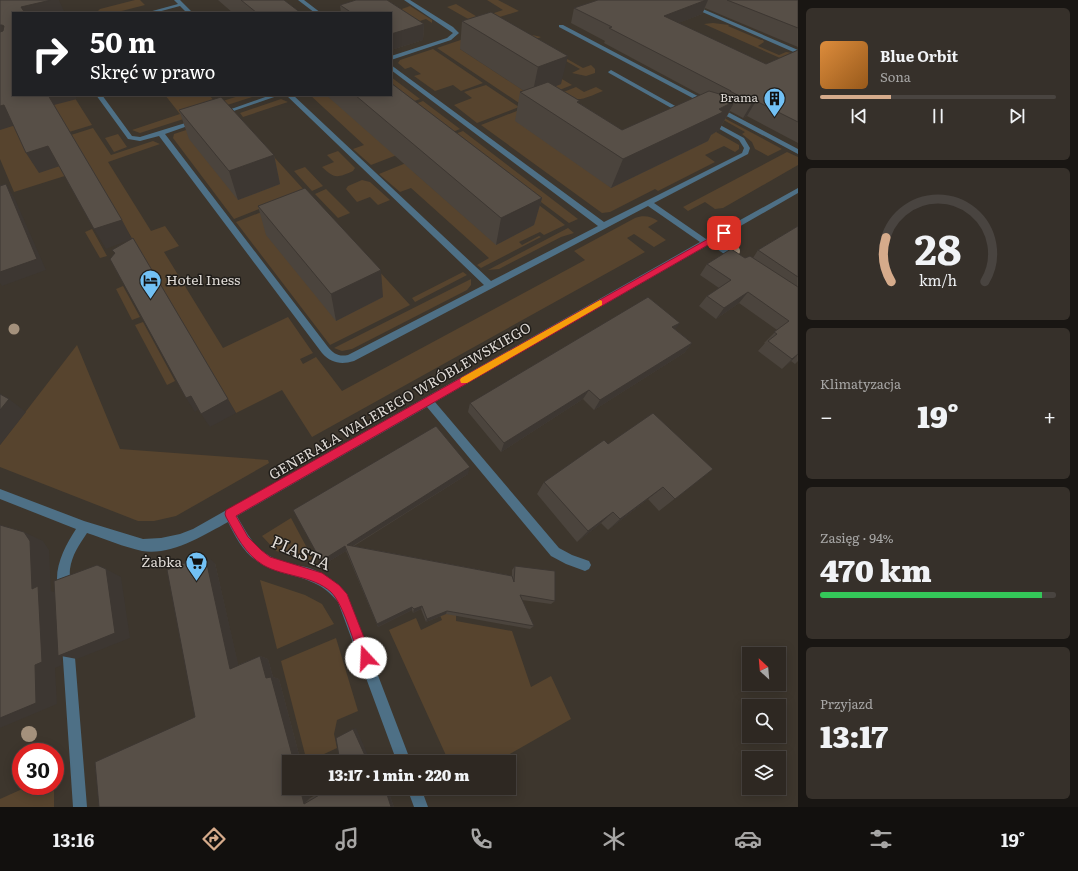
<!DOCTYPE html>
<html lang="pl">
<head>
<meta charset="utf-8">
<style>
	body { margin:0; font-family:Literata,serif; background:#36302a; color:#f1f3f6; height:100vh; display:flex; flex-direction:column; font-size:15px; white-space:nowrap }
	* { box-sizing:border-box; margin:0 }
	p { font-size:13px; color:#a7a6a5 }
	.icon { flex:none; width:22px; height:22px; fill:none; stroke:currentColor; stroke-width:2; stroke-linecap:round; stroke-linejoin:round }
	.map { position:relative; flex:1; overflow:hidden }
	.details { display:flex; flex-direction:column; gap:8px; padding:8px; background:#191613; width:280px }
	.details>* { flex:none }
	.guide { position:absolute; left:12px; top:12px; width:380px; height:84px; border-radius:0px; box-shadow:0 2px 10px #0003,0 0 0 1px #494440; background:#202124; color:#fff; overflow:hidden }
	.needle { width:26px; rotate:334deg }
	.controls { position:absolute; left:742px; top:647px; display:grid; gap:8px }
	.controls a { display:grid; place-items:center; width:44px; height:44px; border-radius:0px; background:#2e2822; box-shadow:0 2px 10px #0003,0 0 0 1px #494440; font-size:20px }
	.speed { position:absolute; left:12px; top:743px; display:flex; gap:8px; font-size:20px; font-weight:700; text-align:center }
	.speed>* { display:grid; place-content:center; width:52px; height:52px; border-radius:50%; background:#2e2822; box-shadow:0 2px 10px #0003,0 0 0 1px #494440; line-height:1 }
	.speed .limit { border:6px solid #d22; background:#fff; color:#111 }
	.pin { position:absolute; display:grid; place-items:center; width:34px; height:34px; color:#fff; margin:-17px; border-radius:8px; box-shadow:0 2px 6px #0006 }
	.me { position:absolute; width:44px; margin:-22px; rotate:340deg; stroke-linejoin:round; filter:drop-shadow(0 0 3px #0008) }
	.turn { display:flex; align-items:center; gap:14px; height:84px; padding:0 12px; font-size:18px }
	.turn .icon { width:52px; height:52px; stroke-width:2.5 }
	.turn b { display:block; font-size:28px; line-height:34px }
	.big { font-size:30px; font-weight:800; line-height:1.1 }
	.details .tile { flex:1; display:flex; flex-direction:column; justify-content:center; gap:6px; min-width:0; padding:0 14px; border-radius:6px; background:#36302a }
	.details .dial { align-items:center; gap:0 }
	.dial svg { height:104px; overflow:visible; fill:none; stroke:#494440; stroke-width:7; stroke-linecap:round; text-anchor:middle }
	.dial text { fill:#f1f3f6; stroke:none }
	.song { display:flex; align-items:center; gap:12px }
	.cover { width:48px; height:48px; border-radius:6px; background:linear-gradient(135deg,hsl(30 70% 55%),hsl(30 70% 35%)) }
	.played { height:4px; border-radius:2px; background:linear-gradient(90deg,#d6ab8b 30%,#494440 30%) }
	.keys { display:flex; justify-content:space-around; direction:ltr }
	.heat { display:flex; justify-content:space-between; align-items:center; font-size:22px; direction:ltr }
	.charge { height:6px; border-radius:3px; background:linear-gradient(90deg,#34c759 94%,#494440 0) }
	.trip { position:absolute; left:282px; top:755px; width:234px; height:40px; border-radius:0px; background:#2e2822; box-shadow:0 2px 10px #0003,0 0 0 1px #494440; font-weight:800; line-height:40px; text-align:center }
	.menu { display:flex; height:64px; justify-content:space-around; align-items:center; background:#12100e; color:#a7a6a5 }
	.menu .icon { width:28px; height:28px }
	.menu .current { color:#d6ab8b }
	.menu b { font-size:18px; color:#f1f3f6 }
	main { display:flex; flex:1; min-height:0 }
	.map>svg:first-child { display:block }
</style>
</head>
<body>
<main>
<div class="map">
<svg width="798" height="807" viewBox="0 0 798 807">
	<rect width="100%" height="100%" fill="#3d362d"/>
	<!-- green -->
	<path fill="#57442e" d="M135 0H140L145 5 114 13H96L100 9Z
		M487 0H498L519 11 477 24 447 7 456 4 479 18 503 10Z
		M410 6 432 20V23L426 19 407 25 391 13Z
		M713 23 729 25 728 26 761 40H763L764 42 758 46 779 55 786 52 793 53 798 66 704 24Z
		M484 32 460 49 532 96 528 59 572 85 522 105 437 48Z
		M528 34 541 37 534 40 583 68 591 65 595 69V73L586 76 572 73 580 69 531 41Z
		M433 49 483 83 461 91 453 85 435 91 414 76 421 74 411 67 405 69 398 63 400 60Z
		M391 77 420 99 391 109Z
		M486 85 519 107 477 123 454 105 472 98 464 92Z
		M576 87 584 92 596 87 603 91C585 98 578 104 561 93Z
		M0 92 6 103 73 95 92 125 69 132 71 135 93 128 111 155 153 141 160 144 108 162 151 231 165 226 179 246 164 252 223 348 288 317 313 353 300 359 303 364 316 357 342 391 585 260 574 251 635 218C643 215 651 216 658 221L648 227 666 240 654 247 634 234 627 238 645 252 312 437 282 390 236 413 90 168 14 192 0 159Z
		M165 95H209L216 103 242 95H258L140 133 132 130 180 114Z
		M310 95H326L394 112 423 101 460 129 436 139 447 137 463 131 578 219 569 223 517 184 415 173 496 244 518 189 565 225 544 235 540 232 519 242 522 245 539 236 541 237 481 268 477 265 489 258 411 188 400 192 379 174 411 161 402 153 371 165 353 149 364 145Z
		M281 99 288 102 243 117 240 113Z
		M537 103 611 188 702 124 739 145V149L735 152 724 146 705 155 715 162 658 191 655 189 610 212 602 213 481 125Z
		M696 103 782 149 768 156 755 149 752 142 742 134 745 132 720 118Z
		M235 114 305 191 234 219 173 138 174 134Z
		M118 134 127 147 114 152 105 138Z
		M338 151 355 168 353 171C337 178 335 179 322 167L334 162 327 155Z
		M787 152 798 157V165L723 208 715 209 705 202 688 211 683 207Z
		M305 167 323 186 312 191 294 171Z
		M362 180 370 182 390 200 378 205 370 197 357 202 346 189 348 186Z
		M326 189 350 213 338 218 315 194Z
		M284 203 356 246 410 305 330 345 236 222Z
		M568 228 574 233 561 237 499 269 488 270Z
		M92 229 107 256 100 258 85 232Z
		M463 272 467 275 415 302 412 298Z
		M471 279V285L467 290 352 349 342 351 334 348Z
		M123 286 140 317 132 320 116 289Z
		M143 322 175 381 167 385 135 325Z
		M77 345 120 449 268 460 269 463 176 516 154 521H138L0 467V445Z
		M291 518 314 561 276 551 262 536Z
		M260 580 305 595 322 604 334 624 277 649Z
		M428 587 456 592V621L512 631 531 687 551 676 571 719 496 762H449L389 630 416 618 421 630 442 620Z
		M336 638 358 711 337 720 334 734 337 748 307 762 281 661Z
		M29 786H54V807H0V799Z"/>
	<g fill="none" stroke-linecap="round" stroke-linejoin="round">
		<!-- minor -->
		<path fill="#4e7086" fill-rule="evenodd" d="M174 0H180L193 13H187L180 6 154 13H145L178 4Z
			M298 0H304L321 13H315Z
			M404 0H410L453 27 459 33 451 40 391 60V56L447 38 453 33Z
			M675 0H682L798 50V54Z
			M559 25H563L798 149V154L559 27Z
			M391 65 604 222 742 153 744 148 739 140 707 122 706 121 709 119 744 138 750 148 748 154 654 203 706 239 798 188V193L716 240 740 257 741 259 740 261H734L710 244 435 402 559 548 572 555 589 561 591 565 589 569 585 571 566 564 551 556 427 407 237 516C245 530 252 544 265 553 277 562 292 564 306 567 323 572 335 581 347 594L411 762H397L338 602C331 594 324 587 314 583 296 574 274 574 257 561 243 552 235 536 228 522 204 535 171 556 142 551 124 547 105 539 87 533 79 545 72 555 70 569 69 577 72 586 68 594L64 596 60 594C51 573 64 547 76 529L0 499V489L84 521 143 539 161 538 180 534 193 529 700 242 648 206 354 361C341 365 331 363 322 353L159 136 140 141 128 139 96 95H102L132 136 140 137 195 120H199V122L165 134 328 347C334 354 339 357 348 355L484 285 286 95H293L491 281 598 226 391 70Z
			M611 70 686 112 687 113 682 114 609 73 608 72Z
			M271 95H280L222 115 217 114Z
			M68 639 73 640 74 645 87 807H73L62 645 63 640Z
			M407 788H421L428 807H414Z"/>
	</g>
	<!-- trees -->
	<g fill="#a4917c">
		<circle cx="735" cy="251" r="5"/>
		<circle cx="14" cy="329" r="5.5"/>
		<circle cx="29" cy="734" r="8"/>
	</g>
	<!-- wall -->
	<path fill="#4b443d" d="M218 0H284L301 13H233Z
		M356 0H387L424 24 423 40 391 50V13H341L340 5Z
		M597 0H798V47L705 8 702 14 678 23 766 64 798 50V143L747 116 743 118 730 111 719 130 711 135 708 141 611 188 515 121 520 92 524 91 460 49 462 21 491 12 561 84 556 86 579 103 622 130 701 95 604 43 605 41 571 23 574 8 598 0Z
		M326 95H391L542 198 534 225 496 245Z
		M179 110 274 155 280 184 238 200 189 139Z
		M258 206 383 297 336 321 266 235Z
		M798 226V361L795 364 791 361 782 369 758 351 765 343H764L777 330 739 303 716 319 699 306 707 296 719 288 700 275 707 264 753 258 758 250Z
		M675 329 692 343 684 353 594 410 583 399 501 452 468 412 470 403Z
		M608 444 713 469 659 511 648 499 608 530 601 523 577 542 537 494 544 482Z
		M468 474 354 546 512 576V570L515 566 555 601 551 604 522 600 534 626 530 629 446 614 426 622 421 609 413 613 412 610 378 627 346 551 323 565 296 515Z
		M215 563 238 665 260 656 268 659 273 677 279 679 301 762H289V788H308L310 798 328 788H387L394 807H99L195 717Z"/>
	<!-- shaded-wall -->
	<path fill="#3d3732" d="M51 0H59L65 13H25L21 7Z
		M706 0H708L702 14 658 31 664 16Z
		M424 24 423 40 391 50V34Z
		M0 25H2L13 44 0 47Z
		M568 56 561 84 532 96 538 67Z
		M48 95H75L77 99 54 105Z
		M735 101 719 130 711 135 708 141 611 188 623 159Z
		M756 101 747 116 743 118 752 103Z
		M4 105 16 125 0 130V106Z
		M48 146 60 166 39 173 26 153Z
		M274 155 280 184 238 200 229 171Z
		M6 184 14 197 46 270 2 286 0 283V272Z
		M542 198 534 225 496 245 501 218Z
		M122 220 132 239 106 249 94 229Z
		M381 270 383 297 336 321 331 294Z
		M748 292 739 303 716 319 724 308Z
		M680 323 672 333V327Z
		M692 343 684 353 594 410 600 400Z
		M798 355 791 361 782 369 792 359Z
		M589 390 583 399 501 452 504 443Z
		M191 396 199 409 195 412 186 398Z
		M9 399 26 412 0 445V410Z
		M228 399 236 413 210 427 201 414Z
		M470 467 468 474 348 549 347 545Z
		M663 487 648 499 608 530 620 519Z
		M613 512 601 523 577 542 588 531Z
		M24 532 43 541 49 550 51 591 57 593 106 569 121 577 130 638 77 659 61 656 62 665 55 668 57 704 0 728V718L32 589Z
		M345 546 346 551 323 565 321 561Z
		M205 555 215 563 240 672 230 669Z
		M422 606 421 609 413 613 414 609Z
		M412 607V610L378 627 377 624Z
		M447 611 446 614 426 622 427 619Z
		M260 656 268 659 273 677 279 679 301 762H294L266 678Z
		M356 728 371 762H368L353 729Z
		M300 788H308L310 798 304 804Z
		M385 788H387L394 807H391Z"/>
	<!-- building -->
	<path fill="#574f47" stroke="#3d3732" d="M0 0H51L21 7 25 13H13V95H48L122 220 94 229 48 146 26 153 4 105 0 106V32L3 31 4 26 2 25H0Z
		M241 0H284L301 13H257Z
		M356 0H387L424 24 391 34V13H352L340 5Z
		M598 0H706L664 16 766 64 798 50V122L756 101 752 103 730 91H731L609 28 612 27 574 8Z
		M727 0H798V28Z
		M491 12 568 56 538 67 462 21Z
		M548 82 580 101 577 102 622 130 709 91 723 95 735 101 719 109 723 112 623 159 520 92Z
		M391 83 542 198 501 218 355 95H391Z
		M221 97 274 155 229 171 179 110Z
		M6 184 37 259 0 272V186Z
		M305 188 381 270 331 294 258 206Z
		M798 226V277L758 250Z
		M133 238 228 399 201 414 191 396 186 398 110 259 115 253 112 250Z
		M731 249 745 258 750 256 798 287V354L792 359 768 341 777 334 774 332 789 321 748 292 724 308 707 296 731 280 707 264Z
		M648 297 680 323 672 327 692 343 600 400 589 390 504 443 470 403Z
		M0 394 9 399 0 410Z
		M653 413 713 469 675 499 663 487 620 519 613 512 588 531 544 482 604 440 608 444Z
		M436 426 470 467 347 545 512 576 514 582 515 566 555 571V601L520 595 534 626 447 611 427 619 422 606 414 609 412 607 377 624 345 546 321 561 293 510Z
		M0 525 24 532 30 541 32 589 38 586 42 662 35 665 36 703 0 718Z
		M205 555 230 669 260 656 266 678 271 677 294 762H289V788H300L304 804 331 788H385L391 807H99L95 762 195 717 167 570Z
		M97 565 106 569 115 633 58 656 54 581Z
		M353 729 368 762H340L336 738Z"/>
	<!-- route -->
	<path fill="#e11d48" stroke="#92132f" d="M724 230 728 233 727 234 236 516 248 537 261 550 270 557 322 573 339 585 347 594 372 658 370 662 366 664 361 662C354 644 344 605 331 592 312 575 284 577 263 565 245 554 236 535 226 517L225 514 226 510Z"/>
	<!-- slow -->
	<path fill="#f59e0b" d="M600 300 602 301V305L467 383H461L460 380 461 378Z"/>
	<!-- icons -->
	<defs>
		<symbol id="building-pin" viewBox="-11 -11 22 30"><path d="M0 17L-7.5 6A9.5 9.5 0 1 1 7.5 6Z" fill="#72c1f5" stroke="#211e1a"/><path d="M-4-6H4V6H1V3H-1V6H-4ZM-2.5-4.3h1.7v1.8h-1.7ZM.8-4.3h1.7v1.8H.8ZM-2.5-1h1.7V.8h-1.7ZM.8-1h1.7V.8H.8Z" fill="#111"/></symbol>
		<symbol id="hotel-pin" viewBox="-11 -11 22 30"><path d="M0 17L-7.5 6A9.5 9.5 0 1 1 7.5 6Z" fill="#72c1f5" stroke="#211e1a"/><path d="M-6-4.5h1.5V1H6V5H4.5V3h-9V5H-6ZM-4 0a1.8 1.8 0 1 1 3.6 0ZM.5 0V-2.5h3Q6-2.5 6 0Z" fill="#111"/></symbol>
		<symbol id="supermarket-pin" viewBox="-11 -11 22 30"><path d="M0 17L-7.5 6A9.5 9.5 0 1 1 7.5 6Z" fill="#72c1f5" stroke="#211e1a"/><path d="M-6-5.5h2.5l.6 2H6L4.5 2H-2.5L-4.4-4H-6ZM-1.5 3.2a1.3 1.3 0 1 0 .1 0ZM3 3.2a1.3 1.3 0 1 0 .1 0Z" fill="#111"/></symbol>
	</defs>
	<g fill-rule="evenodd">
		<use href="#building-pin" x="762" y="86" width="25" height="34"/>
		<use href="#hotel-pin" x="138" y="268" width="25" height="34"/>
		<use href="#supermarket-pin" x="184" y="550" width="25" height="34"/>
	</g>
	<g text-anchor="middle" stroke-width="3" stroke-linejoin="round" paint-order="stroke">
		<!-- far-poi labels -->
		<g font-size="12" fill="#dfdad5" stroke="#211e1a" text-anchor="end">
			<text x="758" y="102">Brama</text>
		</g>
		<!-- poi labels -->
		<g font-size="14" fill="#dfdad5" stroke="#211e1a" text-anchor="start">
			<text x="166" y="285">Hotel Iness</text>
			<text x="182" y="567" text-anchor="end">Żabka</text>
		</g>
		<!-- street labels -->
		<g font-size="14" fill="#dfdad5" stroke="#211e1a">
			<text transform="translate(400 401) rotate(-30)" y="5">GENERAŁA WALEREGO WRÓBLEWSKIEGO</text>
		</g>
		<!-- near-street labels -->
		<g font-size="17" fill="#dfdad5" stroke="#211e1a">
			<text transform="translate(301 553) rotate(23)" y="6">PIASTA</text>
		</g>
	</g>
</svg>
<div class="controls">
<a><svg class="needle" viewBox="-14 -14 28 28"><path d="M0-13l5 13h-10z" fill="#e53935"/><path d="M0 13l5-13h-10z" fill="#a7a6a5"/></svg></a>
<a><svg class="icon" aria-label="search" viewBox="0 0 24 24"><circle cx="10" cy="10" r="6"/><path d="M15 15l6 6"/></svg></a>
<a><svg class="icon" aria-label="layers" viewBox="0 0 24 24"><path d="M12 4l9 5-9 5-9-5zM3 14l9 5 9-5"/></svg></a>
</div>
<div class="speed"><div class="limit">30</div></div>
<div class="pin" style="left:724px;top:233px;background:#d93025"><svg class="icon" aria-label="arrive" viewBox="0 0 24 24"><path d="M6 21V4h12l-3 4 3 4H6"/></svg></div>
<svg class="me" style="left:366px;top:658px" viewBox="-20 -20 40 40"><circle r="19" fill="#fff"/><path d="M0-13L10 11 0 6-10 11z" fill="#e11d48"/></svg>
<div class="trip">13:17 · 1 min · 220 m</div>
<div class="guide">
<div class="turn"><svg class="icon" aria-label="right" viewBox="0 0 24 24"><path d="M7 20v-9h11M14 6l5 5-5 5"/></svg><div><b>50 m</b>Skręć w prawo</div></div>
</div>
</div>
<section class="details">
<div class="tile">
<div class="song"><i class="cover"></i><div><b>Blue Orbit</b><p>Sona</p></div></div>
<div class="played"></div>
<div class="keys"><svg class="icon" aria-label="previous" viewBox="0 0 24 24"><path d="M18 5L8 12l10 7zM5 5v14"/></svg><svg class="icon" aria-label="pause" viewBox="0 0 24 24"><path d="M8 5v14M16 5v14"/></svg><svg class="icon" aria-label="next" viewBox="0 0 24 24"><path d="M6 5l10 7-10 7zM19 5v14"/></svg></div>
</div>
<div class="tile dial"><svg viewBox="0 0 100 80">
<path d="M14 69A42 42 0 1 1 86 69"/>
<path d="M14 69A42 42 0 0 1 10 35" stroke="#d6ab8b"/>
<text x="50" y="56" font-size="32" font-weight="700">28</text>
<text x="50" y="72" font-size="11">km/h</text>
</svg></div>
<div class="tile"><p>Klimatyzacja</p>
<div class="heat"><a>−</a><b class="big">19°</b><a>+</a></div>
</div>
<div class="tile"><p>Zasięg · 94%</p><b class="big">470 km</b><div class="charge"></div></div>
<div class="tile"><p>Przyjazd</p><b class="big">13:17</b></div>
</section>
</main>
<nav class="menu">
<b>13:16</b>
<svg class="icon current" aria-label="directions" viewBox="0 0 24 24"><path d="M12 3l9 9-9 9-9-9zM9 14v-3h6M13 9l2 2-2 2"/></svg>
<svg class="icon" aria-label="music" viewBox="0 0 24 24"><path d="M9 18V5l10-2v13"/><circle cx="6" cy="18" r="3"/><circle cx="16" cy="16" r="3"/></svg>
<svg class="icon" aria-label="phone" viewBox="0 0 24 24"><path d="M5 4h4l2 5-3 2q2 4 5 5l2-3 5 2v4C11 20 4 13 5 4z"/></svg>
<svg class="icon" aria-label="climate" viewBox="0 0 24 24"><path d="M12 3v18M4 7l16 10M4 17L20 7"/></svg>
<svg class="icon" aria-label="car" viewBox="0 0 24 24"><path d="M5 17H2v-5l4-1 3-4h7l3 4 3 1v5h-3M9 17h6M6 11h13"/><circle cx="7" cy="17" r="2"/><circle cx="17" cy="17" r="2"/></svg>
<svg class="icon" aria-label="filters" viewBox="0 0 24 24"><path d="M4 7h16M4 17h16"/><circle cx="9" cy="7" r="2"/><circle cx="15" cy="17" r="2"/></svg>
<b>19°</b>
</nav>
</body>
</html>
